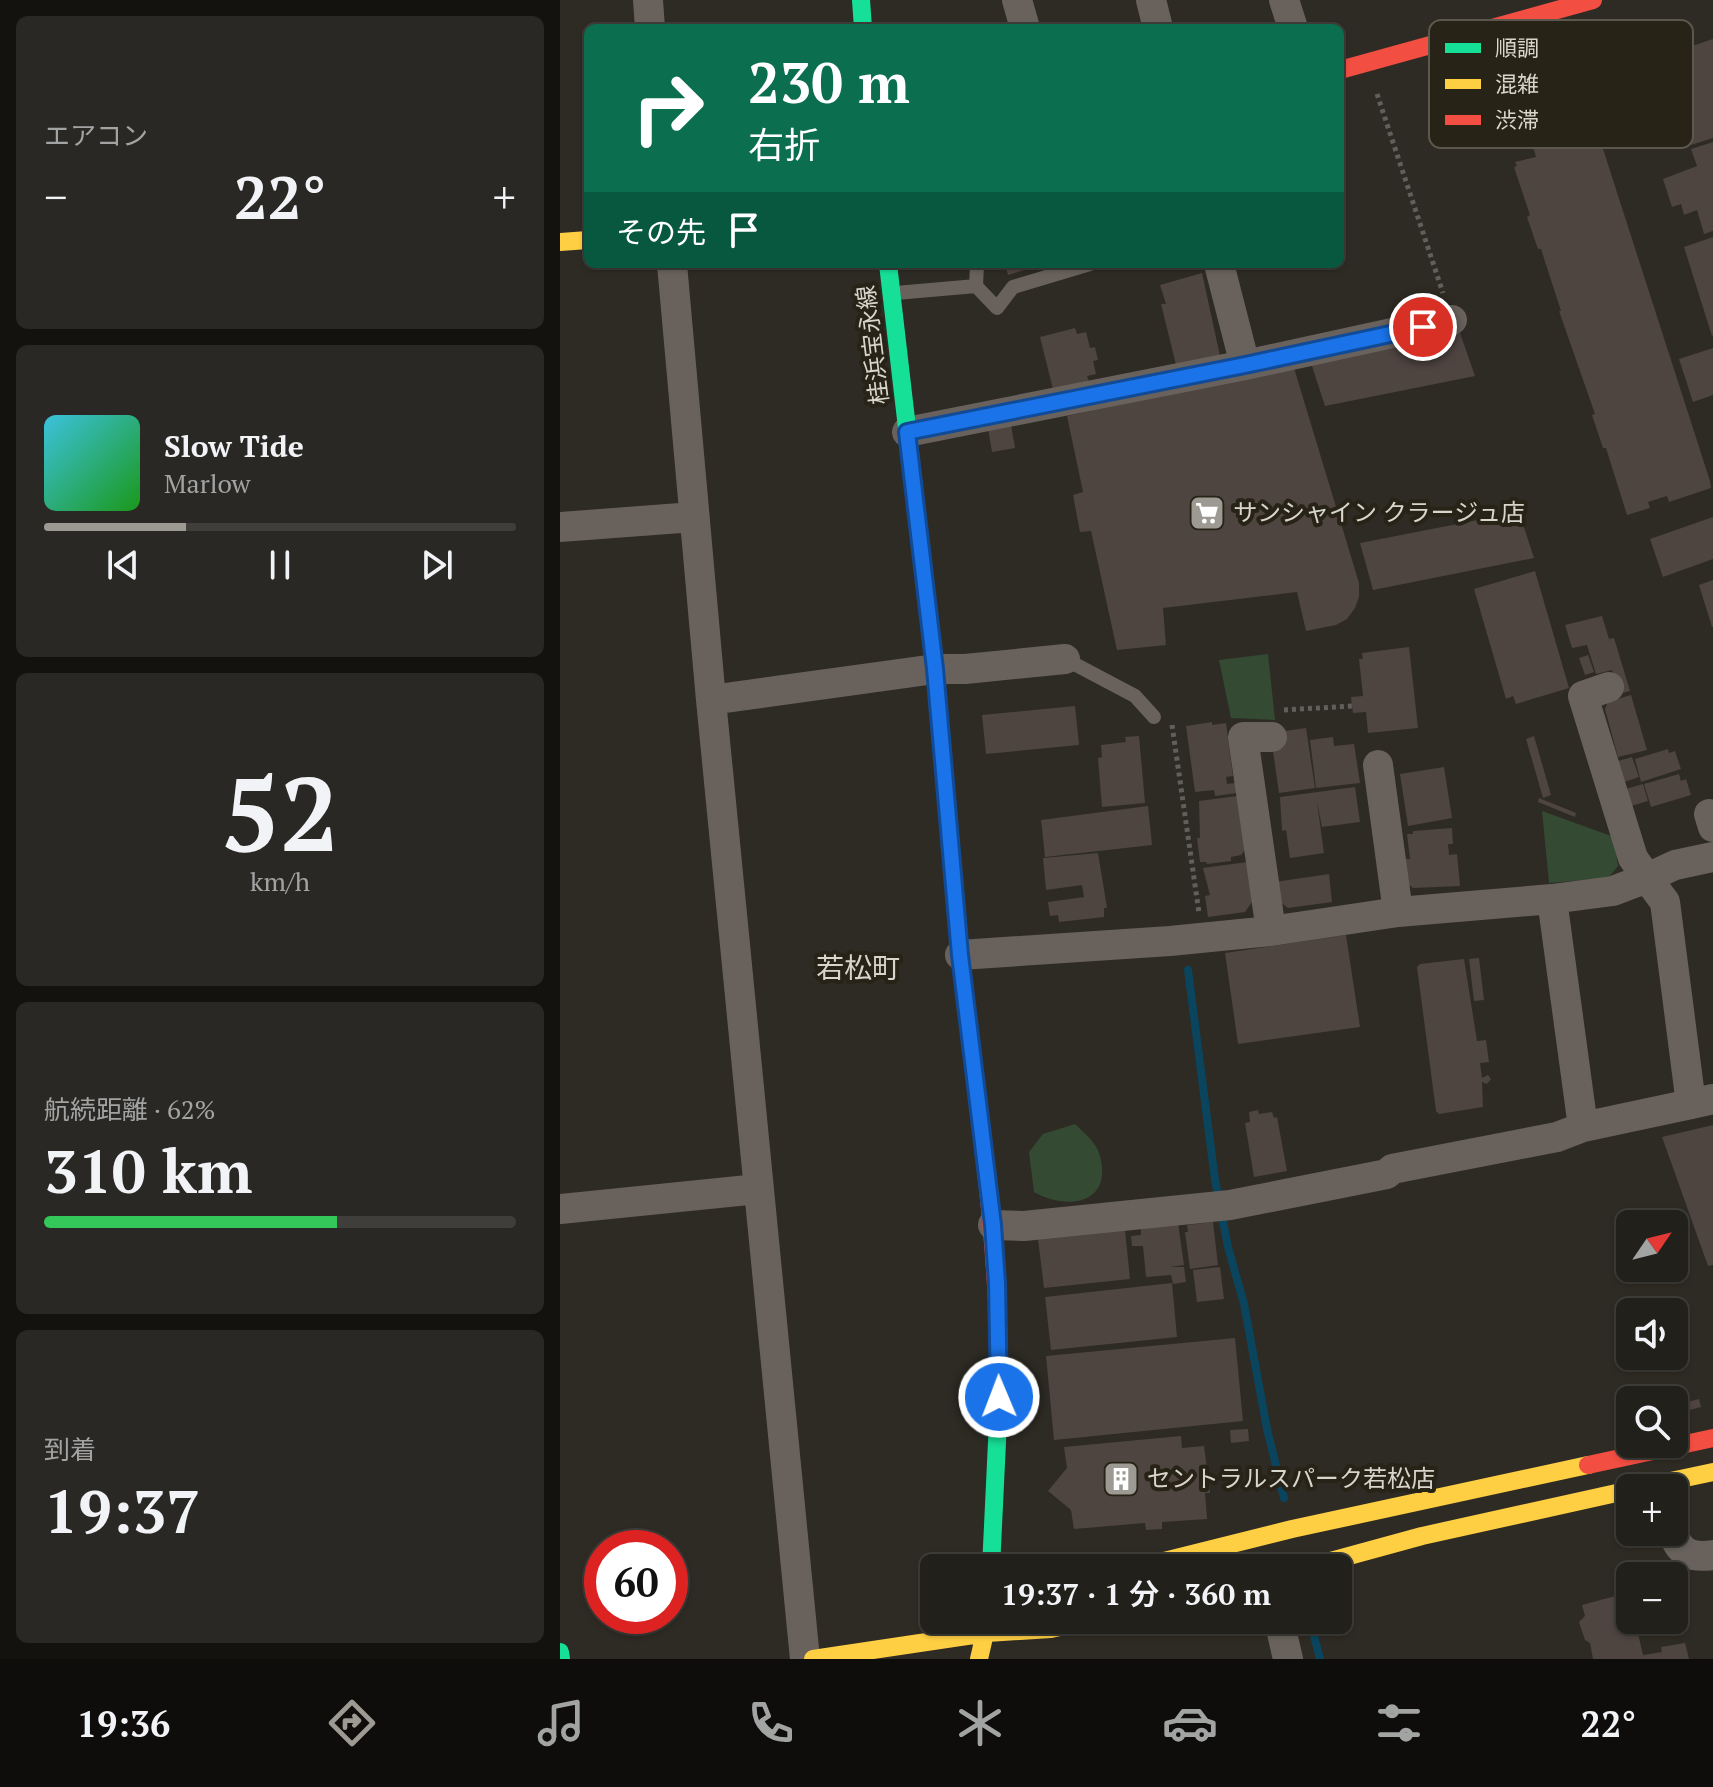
<!DOCTYPE html>
<html lang="ja">
<head>
<meta charset="utf-8">
<style>
	body { margin:0; font-family:"PT Serif","Noto Sans JP",serif; background:#2a2824; color:#f1f3f6; height:100vh; display:flex; flex-direction:column; font-size:30px; white-space:nowrap }
	* { box-sizing:border-box; margin:0 }
	p { font-size:26px; color:#a2a3a3 }
	.icon { flex:none; width:44px; height:44px; fill:none; stroke:currentColor; stroke-width:2; stroke-linecap:round; stroke-linejoin:round }
	.map { position:relative; flex:1; overflow:hidden }
	.details { display:flex; flex-direction:column; gap:16px; padding:16px; background:#13120f; width:560px }
	.details>* { flex:none }
	.banner { position:absolute; left:24px; top:24px; width:760px; height:244px; border-radius:12px; box-shadow:0 2px 6px #0004,0 0 0 2px #3f3e3a; background:#0b6e4f; color:#fff; overflow:hidden }
	.needle { width:52px; rotate:55deg }
	.fabs { position:absolute; left:1056px; top:1210px; display:grid; gap:16px }
	.fabs a { display:grid; place-items:center; width:72px; height:72px; border-radius:12px; background:#22201b; box-shadow:0 2px 6px #0004,0 0 0 2px #3f3e3a; font-size:40px }
	.speed { position:absolute; left:24px; top:1530px; display:flex; gap:16px; font-size:40px; font-weight:700; text-align:center }
	.speed>* { display:grid; place-content:center; width:104px; height:104px; border-radius:50%; background:#22201b; box-shadow:0 2px 6px #0004,0 0 0 2px #3f3e3a; line-height:1 }
	.speed .limit { border:12px solid #d22; background:#fff; color:#111 }
	.pin { position:absolute; display:grid; place-items:center; width:68px; height:68px; color:#fff; margin:-34px; border:4px solid #fff; border-radius:50%; box-shadow:0 2px 8px #0007 }
	.me { position:absolute; width:88px; margin:-44px; rotate:359deg; stroke-linejoin:round; filter:drop-shadow(0 0 6px #0008) }
	.turn { display:flex; align-items:center; gap:28px; height:168px; padding:0 32px; font-size:36px }
	.turn .icon { width:104px; height:104px; stroke-width:2.5 }
	.turn b { display:block; font-size:56px; line-height:68px }
	.then { display:flex; align-items:center; height:76px; padding:0 32px; background:#0003; gap:16px; font-size:30px }
	.big { font-size:60px; font-weight:600; line-height:1.1 }
	.details .card { flex:1; display:flex; flex-direction:column; justify-content:center; gap:12px; min-width:0; padding:0 28px; border-radius:12px; background:#2a2824 }
	.details .dial { align-items:center; gap:0 }
	.dial b { font-size:104px; line-height:1 }
	.song { display:flex; align-items:center; gap:24px }
	.cover { width:96px; height:96px; border-radius:12px; background:linear-gradient(135deg,hsl(190 70% 55%),hsl(120 70% 35%)) }
	.played { height:8px; border-radius:4px; background:linear-gradient(90deg,#9c9a92 30%,#3f3e3a 30%) }
	.keys { display:flex; justify-content:space-around; direction:ltr }
	.heat { display:flex; justify-content:space-between; align-items:center; font-size:44px; direction:ltr }
	.charge { height:12px; border-radius:6px; background:linear-gradient(90deg,#34c759 62%,#3f3e3a 0) }
	.trip { position:absolute; left:360px; top:1554px; width:432px; height:80px; border-radius:12px; background:#22201b; box-shadow:0 2px 6px #0004,0 0 0 2px #3f3e3a; font-weight:600; line-height:80px; text-align:center }
	.tabs { display:flex; height:128px; justify-content:space-around; align-items:center; background:#0e0d0b; color:#a2a3a3 }
	.tabs .icon { width:56px; height:56px }
	.tabs .on { color:#9c9a92 }
	.tabs b { font-size:36px; color:#f1f3f6 }
	main { display:flex; flex:1; min-height:0 }
	.map>svg:first-child { display:block }
</style>
</head>
<body>
<main>
<section class="details">
<div class="card"><p>エアコン</p>
<div class="heat"><a>−</a><b class="big">22°</b><a>+</a></div>
</div>
<div class="card">
<div class="song"><i class="cover"></i><div><b>Slow Tide</b><p>Marlow</p></div></div>
<div class="played"></div>
<div class="keys"><svg class="icon" aria-label="previous" viewBox="0 0 24 24"><path d="M18 5L8 12l10 7zM5 5v14"/></svg><svg class="icon" aria-label="pause" viewBox="0 0 24 24"><path d="M8 5v14M16 5v14"/></svg><svg class="icon" aria-label="next" viewBox="0 0 24 24"><path d="M6 5l10 7-10 7zM19 5v14"/></svg></div>
</div>
<div class="card dial"><b>52</b><p>km/h</p></div>
<div class="card"><p>航続距離 · 62%</p><b class="big">310 km</b><div class="charge"></div></div>
<div class="card"><p>到着</p><b class="big">19:37</b></div>
</section>
<div class="map">
<svg width="1153" height="1659" viewBox="0 0 1153 1659">
	<rect width="100%" height="100%" fill="#2e2b24"/>
	<!-- green -->
	<path fill="#354a33" d="M708 654 715 720 671 718 659 660Z
		M982 811 1054 837 1058 866 1048 878 989 883Z
		M515 1124C523 1132 535 1141 539 1153 555 1202 509 1212 474 1192L469 1152 483 1134Z"/>
	<g fill="none" stroke-linecap="round" stroke-linejoin="round">
		<!-- stream -->
		<path stroke="#0a445d" stroke-width="8" d="M628 970 655 1180 668 1247 684 1304 707 1429 724 1498
			M750 1620 760 1659"/>
	</g>
	<!-- building -->
	<path fill="#4e4440" d="M1153 39V138L1131 145 1102 56Z
		M1034 121 1150 481 1151 488 1109 502 1107 496 1088 502 1090 508 1067 515 1046 448H1043L1032 415 1035 414 999 311H1001L981 249H978L967 217 970 215 954 167 957 166 955 162 976 157 971 139Z
		M1153 142V231L1144 234 1137 210 1124 215 1121 204 1112 207 1103 179 1137 166 1131 149Z
		M1153 237V335L1152 336 1124 247Z
		M445 264H481V265L448 275Z
		M642 273 660 356 617 369 601 304H606L600 285Z
		M515 328 517 334 526 332 530 348 535 347 538 360 533 361 536 374 527 376 530 384 494 393 480 337Z
		M900 333 915 376 765 406 751 363Z
		M1153 348V395L1133 402 1119 359Z
		M734 368 799 583V597L795 608 787 619 776 625 746 631 737 592 603 608 606 645 557 650 531 531 520 532 513 495 523 492 507 416Z
		M451 425 455 448 432 452 428 429Z
		M959 512 974 558 813 590 800 543Z
		M1153 517V559L1103 577 1090 539Z
		M975 571 1009 688 956 704 953 696 946 699 914 589Z
		M1153 580V627H1152L1139 585Z
		M1042 616 1049 639 1054 638 1070 691 1059 694 1052 670 1036 674 1027 645 1012 648 1005 625Z
		M849 647 858 728 808 733 806 712 793 713 792 706 791 697 803 696 799 659H803L802 653Z
		M1028 655 1034 672 1025 675 1019 658Z
		M1071 695 1087 750 1058 757 1045 709 1048 702Z
		M515 706 519 745 426 754 422 715Z
		M652 722V725L666 723 673 776 666 777 667 784 675 783 677 793 655 796 654 790 635 792 626 726Z
		M746 728 755 788 719 793 713 751 718 732Z
		M579 736 585 803 542 807 538 758 542 757 541 745 566 742 565 737Z
		M974 736 991 795 983 798 966 739Z
		M773 737 774 746 794 744 800 783 756 788 750 740Z
		M1108 749 1109 753 1115 751 1121 769 1081 782 1075 759Z
		M1072 757 1079 777 1064 782 1058 761Z
		M884 767 892 818 848 826 840 774Z
		M1119 774 1121 781 1126 779 1131 795 1091 807 1084 784Z
		M1083 784 1088 801 1071 806 1066 789Z
		M795 787 800 822 762 827 757 802 764 853 730 858 726 830 722 831 720 797Z
		M677 796 685 850 681 855 671 857V861L647 864 646 862H640L637 838H640L639 801Z
		M979 798 1016 813 1015 817 978 802Z
		M588 806 592 845 485 857 481 820Z
		M892 828 893 844H888L889 855 897 854 900 886 853 888 848 884 845 859H850L847 834H853V831Z
		M538 853 547 908H544V917L499 922 498 915 490 916 488 902 524 897 522 885 486 890 483 858Z
		M687 862 692 902 685 912 648 917 645 896 650 895 643 868Z
		M769 874 772 902 728 908 719 901 715 882Z
		M786 935 800 1027 678 1044 665 953Z
		M919 958 924 1000 914 1001 909 959Z
		M904 959 917 1041 926 1040 929 1062 920 1063 922 1078 928 1075 931 1079 927 1084 922 1082 923 1107 879 1114 876 1111 857 967 860 964Z
		M698 1110 699 1114 712 1112 714 1118 717 1117 727 1171 694 1177 685 1123 690 1122 689 1112Z
		M1153 1125V1265L1148 1266 1102 1137Z
		M653 1222 658 1265 630 1269 625 1232H628L627 1225Z
		M618 1223 624 1265 610 1267H624L626 1282 613 1284 611 1275 586 1277 583 1246H572L571 1236 581 1235V1229Z
		M565 1230 570 1279 484 1288 478 1239Z
		M660 1267 664 1299 637 1302 633 1270Z
		M612 1283 617 1337 491 1350 485 1297Z
		M675 1338 683 1421 494 1440 486 1356Z
		M1139 1399 1141 1407 1122 1412 1120 1404Z
		M688 1429 689 1441 671 1443 670 1430Z
		M621 1436 622 1448 644 1446 650 1493H645L647 1519 602 1522V1529L586 1530 585 1523 514 1529 511 1510 488 1491 507 1468 504 1447Z
		M1070 1592V1620H1075L1083 1655 1102 1652 1101 1647 1125 1643 1129 1659H1033L1030 1643 1025 1640 1019 1622 1025 1616 1022 1605Z"/>
	<g fill="none" stroke-linecap="round" stroke-linejoin="round">
		<!-- path -->
		<path stroke="#625e59" stroke-width="5" stroke-dasharray="4 4" stroke-linecap="butt" d="M817 94 883 293
			M724 710 792 706
			M612 725 639 913"/>
		<!-- lane -->
		<path stroke="#69625c" stroke-width="14" d="M416 286 417 264
			M336 293 416 286 437 308 453 287 530 264
			M505 659 575 696 594 717"/>
		<!-- street -->
		<path stroke="#69625c" stroke-width="30" d="M88 0 90 28
			M457 0 465 28
			M591 0 598 28
			M724 0 733 28
			M112 264 151 700 245 1659
			M659 264 685 365
			M347 432 685 365 892 320
			M0 527 134 517
			M1049 687 1023 696 1073 858 1087 878 1115 865 1153 857
			M151 700 375 669H405L505 659
			M818 765 838 912
			M1149 814 1153 827
			M992 899 1023 1127 1131 1104
			M711 931 683 737H712
			M400 955 610 941 711 931 838 912 992 899 1053 891 1087 878 1105 902 1131 1104 1153 1099
			M0 1209 198 1189
			M433 1225 464 1226 670 1205 827 1174 832 1169 997 1137 1023 1127
			M1113 1532C1119 1554 1132 1558 1153 1555
			M719 1620 728 1659"/>
		<!-- fast -->
		<path stroke="#16e098" stroke-width="18" d="M301 0 303 28
			M328 264 375 669 402 972
			M431 1568 439 1400
			M0 1652 1 1659"/>
		<!-- slow -->
		<path stroke="#ffcf43" stroke-width="18" d="M0 242 28 240
			M1078 1488 1153 1472
			M576 1568 732 1529 1028 1465
			M745 1568 862 1536 1070 1490
			M253 1659 427 1633 491 1629 531 1620
			M419 1659 428 1620"/>
		<!-- jam -->
		<path stroke="#f24e42" stroke-width="18" d="M780 70 1033 0
			M402 972C419 1114 441 1256 439 1400
			M1028 1465 1153 1438"/>
	</g>
	<g fill="none" stroke-linecap="round" stroke-linejoin="round">
		<defs>
			<path id="route" d="M439 1397 437 1283 433 1225 400 955 375 669 347 432 685 365 863 327"/>
		</defs>
		<!-- route casing -->
		<use href="#route" stroke="#114b97" stroke-width="20"/>
		<!-- route -->
		<use href="#route" stroke="#1a73e8" stroke-width="14"/>
	</g>
	<!-- icons -->
	<defs>
		<symbol id="supermarket-square" viewBox="-11 -11 22 22"><rect x="-9" y="-9" width="18" height="18" rx="4" fill="#9c9a92" stroke="#272317"/><path d="M-6-5.5h2.5l.6 2H6L4.5 2H-2.5L-4.4-4H-6ZM-1.5 3.2a1.3 1.3 0 1 0 .1 0ZM3 3.2a1.3 1.3 0 1 0 .1 0Z" fill="#fff"/></symbol>
		<symbol id="building-square" viewBox="-11 -11 22 22"><rect x="-9" y="-9" width="18" height="18" rx="4" fill="#9c9a92" stroke="#272317"/><path d="M-4-6H4V6H1V3H-1V6H-4ZM-2.5-4.3h1.7v1.8h-1.7ZM.8-4.3h1.7v1.8H.8ZM-2.5-1h1.7V.8h-1.7ZM.8-1h1.7V.8H.8Z" fill="#fff"/></symbol>
	</defs>
	<g fill-rule="evenodd">
		<use href="#supermarket-square" x="627" y="493" width="40" height="40"/>
		<use href="#building-square" x="541" y="1459" width="40" height="40"/>
	</g>
	<g text-anchor="middle" stroke-width="8" stroke-linejoin="round" paint-order="stroke">
		<!-- street labels -->
		<g font-size="24" fill="#d8d5cd" stroke="#272317">
			<text transform="translate(313 345) rotate(-97)" y="8">桂浜宝永線</text>
		</g>
		<!-- poi labels -->
		<g font-size="24" fill="#d8d5cd" stroke="#272317" text-anchor="start">
			<text x="673" y="521">サンシャイン クラージュ店</text>
			<text x="587" y="1487">セントラルスパーク若松店</text>
		</g>
		<!-- quarter labels -->
		<g font-size="28" fill="#d8d5cd" stroke="#272317">
			<text x="298" y="978">若松町</text>
		</g>
	</g>
	<!-- legend -->
	<rect x="869" y="20" width="264" height="128" rx="12" fill="#272317" stroke="#5c584e" stroke-width="2"/>
	<rect x="885" y="43" width="36" height="10" fill="#16e098"/>
	<rect x="885" y="79" width="36" height="10" fill="#ffcf43"/>
	<rect x="885" y="115" width="36" height="10" fill="#f24e42"/>
	<g font-size="22" fill="#d8d5cd">
		<text x="935" y="56">順調</text>
		<text x="935" y="92">混雑</text>
		<text x="935" y="128">渋滞</text>
	</g>
</svg>
<div class="fabs">
<a><svg class="needle" viewBox="-14 -14 28 28"><path d="M0-13l5 13h-10z" fill="#e53935"/><path d="M0 13l5-13h-10z" fill="#a2a3a3"/></svg></a>
<a><svg class="icon" aria-label="sound" viewBox="0 0 24 24"><path d="M4 9h4l5-4v14l-5-4H4zM17 9q2 3 0 6"/></svg></a>
<a><svg class="icon" aria-label="search" viewBox="0 0 24 24"><circle cx="10" cy="10" r="6"/><path d="M15 15l6 6"/></svg></a>
<a>+</a>
<a>−</a>
</div>
<div class="speed"><div class="limit">60</div></div>
<div class="pin" style="left:863px;top:327px;background:#d93025"><svg class="icon" aria-label="arrive" viewBox="0 0 24 24"><path d="M6 21V4h12l-3 4 3 4H6"/></svg></div>
<svg class="me" style="left:439px;top:1397px" viewBox="-20 -20 40 40"><circle r="17" fill="#1a73e8" stroke="#fff" stroke-width="3"/><path d="M0-11L8 9 0 5-8 9z" fill="#fff"/></svg>
<div class="trip">19:37 · 1 分 · 360 m</div>
<div class="banner">
<div class="turn"><svg class="icon" aria-label="right" viewBox="0 0 24 24"><path d="M7 20v-9h11M14 6l5 5-5 5"/></svg><div><b>230 m</b>右折</div></div>
<div class="then">その先<svg class="icon" aria-label="arrive" viewBox="0 0 24 24"><path d="M6 21V4h12l-3 4 3 4H6"/></svg></div>
</div>
</div>
</main>
<nav class="tabs">
<b>19:36</b>
<svg class="icon on" aria-label="directions" viewBox="0 0 24 24"><path d="M12 3l9 9-9 9-9-9zM9 14v-3h6M13 9l2 2-2 2"/></svg>
<svg class="icon" aria-label="music" viewBox="0 0 24 24"><path d="M9 18V5l10-2v13"/><circle cx="6" cy="18" r="3"/><circle cx="16" cy="16" r="3"/></svg>
<svg class="icon" aria-label="phone" viewBox="0 0 24 24"><path d="M5 4h4l2 5-3 2q2 4 5 5l2-3 5 2v4C11 20 4 13 5 4z"/></svg>
<svg class="icon" aria-label="climate" viewBox="0 0 24 24"><path d="M12 3v18M4 7l16 10M4 17L20 7"/></svg>
<svg class="icon" aria-label="car" viewBox="0 0 24 24"><path d="M5 17H2v-5l4-1 3-4h7l3 4 3 1v5h-3M9 17h6M6 11h13"/><circle cx="7" cy="17" r="2"/><circle cx="17" cy="17" r="2"/></svg>
<svg class="icon" aria-label="filters" viewBox="0 0 24 24"><path d="M4 7h16M4 17h16"/><circle cx="9" cy="7" r="2"/><circle cx="15" cy="17" r="2"/></svg>
<b>22°</b>
</nav>
</body>
</html>
